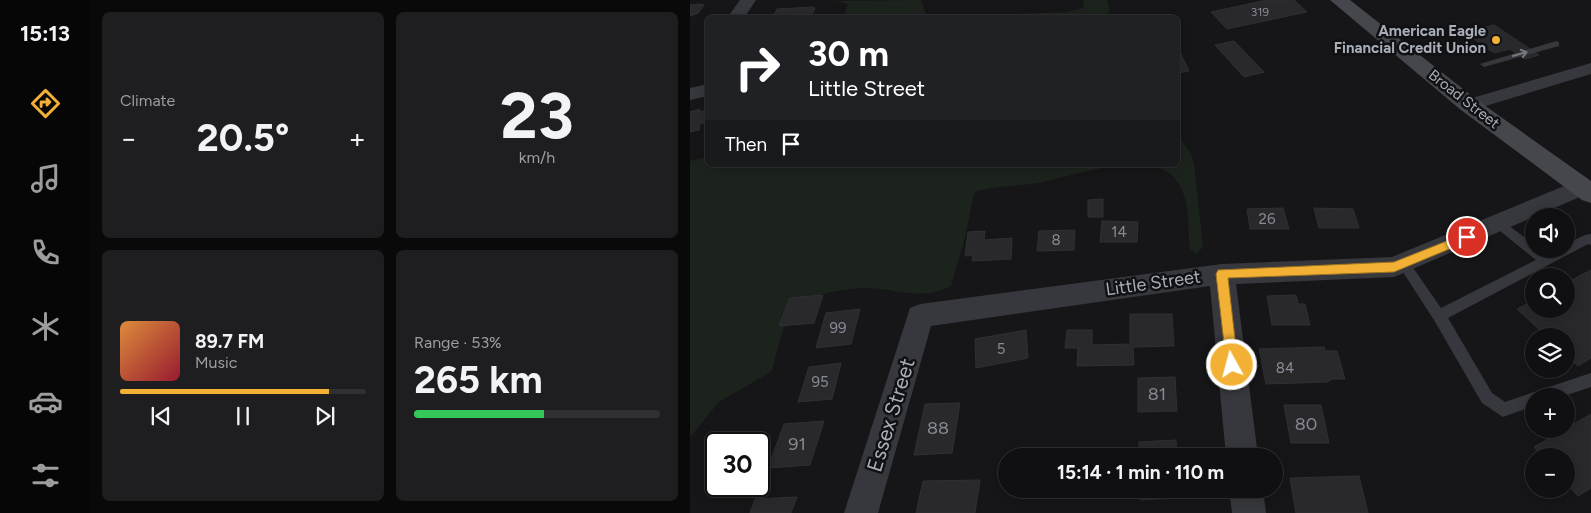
<!DOCTYPE html>
<html lang="en">
<head>
<meta charset="utf-8">
<style>
	body { margin:0; font-family:Figtree,sans-serif; background:#1e1e20; color:#f1f3f6; height:100vh; display:flex; flex-direction:column; font-size:19px; white-space:nowrap }
	* { box-sizing:border-box; margin:0 }
	p { font-size:16px; color:#9c9d9f }
	.icon { flex:none; width:28px; height:28px; fill:none; stroke:currentColor; stroke-width:2; stroke-linecap:round; stroke-linejoin:round }
	.map { position:relative; flex:1; overflow:hidden }
	.side { display:flex; flex-direction:column; gap:12px; padding:12px; background:#09090a; width:600px }
	.side>* { flex:none }
	.hud { position:absolute; left:15px; top:15px; width:475px; height:152px; border-radius:8px; box-shadow:0 2px 12px #0003,0 0 0 1px #303032; background:#202124; color:#fff; overflow:hidden }
	.tools { position:absolute; left:835px; top:208px; display:grid; gap:10px }
	.tools a { display:grid; place-items:center; width:50px; height:50px; border-radius:50%; background:#101012; box-shadow:0 2px 12px #0003,0 0 0 1px #303032; font-size:25px }
	.speed { position:absolute; left:15px; top:432px; display:flex; gap:10px; font-size:25px; font-weight:700; text-align:center }
	.speed>* { display:grid; place-content:center; width:65px; height:65px; border-radius:50%; background:#101012; box-shadow:0 2px 12px #0003,0 0 0 1px #303032; line-height:1 }
	.speed .limit { border:2px solid #111; border-radius:8px; background:#fff; color:#111 }
	.pin { position:absolute; display:grid; place-items:center; width:42px; height:42px; color:#fff; margin:-21px; border:2px solid #fff; border-radius:50%; box-shadow:0 1px 5px #0007 }
	.me { position:absolute; width:55px; margin:-28px; rotate:353deg; stroke-linejoin:round; filter:drop-shadow(0 0 4px #0008) }
	.turn { display:flex; align-items:center; gap:18px; height:105px; padding:0 20px; font-size:22px }
	.turn .icon { width:65px; height:65px; stroke-width:2.5 }
	.turn b { display:block; font-size:35px; line-height:42px }
	.then { display:flex; align-items:center; height:48px; padding:0 20px; background:#0003; gap:10px; font-size:19px }
	.big { font-size:38px; font-weight:700; line-height:1.1 }
	.side .widget { flex:1; display:flex; flex-direction:column; justify-content:center; gap:8px; min-width:0; padding:0 18px; border-radius:8px; background:#1e1e20 }
	.side .dial { align-items:center; gap:0 }
	.dial b { font-size:65px; line-height:1 }
	.song { display:flex; align-items:center; gap:15px }
	.cover { width:60px; height:60px; border-radius:8px; background:linear-gradient(135deg,hsl(30 70% 55%),hsl(350 70% 35%)) }
	.played { height:5px; border-radius:2px; background:linear-gradient(90deg,#f2b134 85%,#303032 85%) }
	.keys { display:flex; justify-content:space-around; direction:ltr }
	.heat { display:flex; justify-content:space-between; align-items:center; font-size:28px; direction:ltr }
	.charge { height:8px; border-radius:4px; background:linear-gradient(90deg,#34c759 53%,#303032 0) }
	.side .tiles { flex:1; display:grid; gap:12px; grid-template-columns:repeat(2,1fr) }
	.trip { position:absolute; left:308px; top:448px; width:285px; height:50px; border-radius:25px; background:#101012; box-shadow:0 2px 12px #0003,0 0 0 1px #303032; font-weight:700; line-height:50px; text-align:center }
	main { display:flex; flex:1; min-height:0 }
	.menu { display:flex; flex-direction:column; width:90px; justify-content:space-around; align-items:center; background:#060607; color:#9c9d9f }
	.menu .icon { width:35px; height:35px }
	.menu .selected { color:#f2b134 }
	.menu b { font-size:22px; color:#f1f3f6 }
	.map>svg:first-child { display:block }
</style>
</head>
<body>
<main>
<nav class="menu">
<b>15:13</b>
<svg class="icon selected" aria-label="directions" viewBox="0 0 24 24"><path d="M12 3l9 9-9 9-9-9zM9 14v-3h6M13 9l2 2-2 2"/></svg>
<svg class="icon" aria-label="music" viewBox="0 0 24 24"><path d="M9 18V5l10-2v13"/><circle cx="6" cy="18" r="3"/><circle cx="16" cy="16" r="3"/></svg>
<svg class="icon" aria-label="phone" viewBox="0 0 24 24"><path d="M5 4h4l2 5-3 2q2 4 5 5l2-3 5 2v4C11 20 4 13 5 4z"/></svg>
<svg class="icon" aria-label="climate" viewBox="0 0 24 24"><path d="M12 3v18M4 7l16 10M4 17L20 7"/></svg>
<svg class="icon" aria-label="car" viewBox="0 0 24 24"><path d="M5 17H2v-5l4-1 3-4h7l3 4 3 1v5h-3M9 17h6M6 11h13"/><circle cx="7" cy="17" r="2"/><circle cx="17" cy="17" r="2"/></svg>
<svg class="icon" aria-label="filters" viewBox="0 0 24 24"><path d="M4 7h16M4 17h16"/><circle cx="9" cy="7" r="2"/><circle cx="15" cy="17" r="2"/></svg>
</nav>
<section class="side">
<div class="tiles">
<div class="widget"><p>Climate</p>
<div class="heat"><a>−</a><b class="big">20.5°</b><a>+</a></div>
</div>
<div class="widget dial"><b>23</b><p>km/h</p></div>
<div class="widget">
<div class="song"><i class="cover"></i><div><b>89.7 FM</b><p>Music</p></div></div>
<div class="played"></div>
<div class="keys"><svg class="icon" aria-label="previous" viewBox="0 0 24 24"><path d="M18 5L8 12l10 7zM5 5v14"/></svg><svg class="icon" aria-label="pause" viewBox="0 0 24 24"><path d="M8 5v14M16 5v14"/></svg><svg class="icon" aria-label="next" viewBox="0 0 24 24"><path d="M6 5l10 7-10 7zM19 5v14"/></svg></div>
</div>
<div class="widget"><p>Range · 53%</p><b class="big">265 km</b><div class="charge"></div></div>
</div>
</section>
<div class="map">
<svg width="901" height="513" viewBox="0 0 901 513">
	<rect width="100%" height="100%" fill="#161618"/>
	<!-- green -->
	<path fill="#1c231d" d="M231 0 236 15 245 17 376 12 393 8 394 0H417L420 10 417 15 410 18H153L158 4 146 1Z
		M488 135 500 152 504 163 513 247 506 254 500 249C497 225 502 202 486 180 462 147 380 177 348 183 329 186 310 186 291 190L285 192 283 198 275 238 261 286C240 297 220 294 198 290 170 285 121 290 101 313 94 321 85 359 82 371L29 402 0 437V161L17 157 18 165H488Z"/>
	<!-- building -->
	<path fill="#29292c" stroke="#303034" d="M577 0H604L617 12 537 29 521 12Z
		M0 5 10 4 14 5 8 13 0 16Z
		M123 7 125 8 121 18H77L84 16 87 9Z
		M804 25 849 55 835 59 820 49 804 53 774 32Z
		M544 41 574 72 554 77 525 45Z
		M488 48 499 71 488 73Z
		M10 109 9 112 18 110V122L10 124 9 130 0 132V112Z
		M413 199V217H398V200Z
		M593 208 599 229H560L557 209Z
		M624 208 663 209 669 228H629Z
		M412 221 448 222 447 242H410Z
		M385 230 384 250 347 251 349 231Z
		M295 231 294 240 322 238 321 259 282 261 283 255 275 256 278 232Z
		M901 270V358L888 366 876 355V336H856L827 309 844 300V309H876V283Z
		M133 295 124 323 89 326 100 298Z
		M606 295 608 304H615L620 325H582L577 296Z
		M170 309 161 344 126 348 136 313Z
		M440 314H482L484 346 443 347 444 365 387 366 388 348H375L377 330H402V345L440 344Z
		M336 330 338 358 286 368 285 339Z
		M634 347 635 351H647L655 379H642L637 382 576 384 569 349Z
		M151 363 142 399 108 402 119 367Z
		M485 377 487 411 448 412V378Z
		M270 403 262 453 224 455 235 404Z
		M594 405H631L639 443H601Z
		M901 414V488L888 496 876 483V456H852L844 447Z
		M134 421 120 465 78 468 94 424Z
		M486 440 487 456H449V442Z
		M669 476 678 513H606L600 478Z
		M290 480 285 513H226L233 481Z
		M450 489H489V498L450 500Z
		M107 497 101 513H60L65 499Z"/>
	<g fill="none" stroke-linecap="round" stroke-linejoin="round">
		<!-- service -->
		<path fill="#37383d" fill-rule="evenodd" d="M866 41 869 42V46L794 67 790 64Z
			M808 218 844 244V249H850L857 254 867 249H876V244L895 235 901 234V245L898 244 758 318 802 393 815 402 844 392 847 393 853 389 901 373V387L874 396H844V406L813 417 792 403 744 320 707 263 709 259H717L751 308 846 260 804 226 802 223 804 220Z"/>
		<!-- minor -->
		<path fill="#37383d" fill-rule="evenodd" d="M50 0H66L54 18H37Z
			M901 63V74L779 111 772 109 769 105 772 101Z
			M18 84V96L0 100V88Z
			M891 179 899 181 901 185 899 193 704 277 546 284 568 456H536L520 286 241 326 188 513H154L220 308 230 304 532 264 702 257Z
			M539 489H573L576 513H542Z"/>
		<!-- secondary -->
		<path fill="#45474d" fill-rule="evenodd" d="M640 0H660L787 100 901 181V203L892 200 771 110Z"/>
	</g>
	<!-- one-way arrows -->
	<defs><path id="oneway-shaft" d="M-6 0H5M1.5-3L5.5 0L1.5 3" fill="none" stroke-width="1.6" stroke-linecap="round" stroke-linejoin="round" transform="scale(1.25)"/></defs>
	<use stroke="#757881" href="#oneway-shaft" transform="translate(830 54) rotate(-16)"/>
	<!-- route -->
	<path fill="#f2b134" stroke="#9d7322" d="M777 233 781 234V240L704 272 538 278 548 365 547 369 542 371 537 369 526 274 528 270 704 262Z"/>
	<!-- markers -->
	<circle fill="#f2b134" stroke="#111113" stroke-width="2" cx="806" cy="40" r="5"/>
	<g text-anchor="middle" stroke-width="5" stroke-linejoin="round" paint-order="stroke">
		<!-- far-number labels -->
		<g font-size="12" fill="#888b94">
			<text x="570" y="16">319</text>
		</g>
		<!-- far-poi labels -->
		<g font-size="15" font-weight="bold" fill="#a8adb8" stroke="#111113" text-anchor="end">
			<text x="796" y="36">American Eagle<tspan x="796" dy="17">Financial Credit Union</tspan></text>
		</g>
		<!-- far-street labels -->
		<g font-size="15" fill="#a8adb8" stroke="#111113">
			<text transform="translate(774 99) rotate(38)" y="5">Broad Street</text>
		</g>
		<!-- number labels -->
		<g font-size="15" fill="#888b94">
			<text x="577" y="224">26</text>
			<text x="429" y="237">14</text>
			<text x="366" y="245">8</text>
			<text x="148" y="333">99</text>
			<text x="311" y="354">5</text>
			<text x="595" y="373">84</text>
			<text x="130" y="387">95</text>
		</g>
		<!-- street labels -->
		<g font-size="18" fill="#a8adb8" stroke="#111113">
			<text transform="translate(463 283) rotate(-8)" y="6">Little Street</text>
		</g>
		<!-- near-number labels -->
		<g font-size="18" fill="#888b94">
			<text x="467" y="400">81</text>
			<text x="616" y="430">80</text>
			<text x="248" y="434">88</text>
			<text x="107" y="450">91</text>
		</g>
		<!-- near-street labels -->
		<g font-size="21" fill="#a8adb8" stroke="#111113">
			<text transform="translate(201 415) rotate(-73)" y="7">Essex Street</text>
		</g>
	</g>
</svg>
<div class="tools">
<a><svg class="icon" aria-label="sound" viewBox="0 0 24 24"><path d="M4 9h4l5-4v14l-5-4H4zM17 9q2 3 0 6"/></svg></a>
<a><svg class="icon" aria-label="search" viewBox="0 0 24 24"><circle cx="10" cy="10" r="6"/><path d="M15 15l6 6"/></svg></a>
<a><svg class="icon" aria-label="layers" viewBox="0 0 24 24"><path d="M12 4l9 5-9 5-9-5zM3 14l9 5 9-5"/></svg></a>
<a>+</a>
<a>−</a>
</div>
<div class="speed"><div class="limit">30</div></div>
<div class="pin" style="left:777px;top:237px;background:#d93025"><svg class="icon" aria-label="arrive" viewBox="0 0 24 24"><path d="M6 21V4h12l-3 4 3 4H6"/></svg></div>
<svg class="me" style="left:542px;top:365px" viewBox="-20 -20 40 40"><circle r="17" fill="#f2b134" stroke="#fff" stroke-width="3"/><path d="M0-11L8 9 0 5-8 9z" fill="#fff"/></svg>
<div class="trip">15:14 · 1 min · 110 m</div>
<div class="hud">
<div class="turn"><svg class="icon" aria-label="right" viewBox="0 0 24 24"><path d="M7 20v-9h11M14 6l5 5-5 5"/></svg><div><b>30 m</b>Little Street</div></div>
<div class="then">Then<svg class="icon" aria-label="arrive" viewBox="0 0 24 24"><path d="M6 21V4h12l-3 4 3 4H6"/></svg></div>
</div>
</div>
</main>
</body>
</html>
